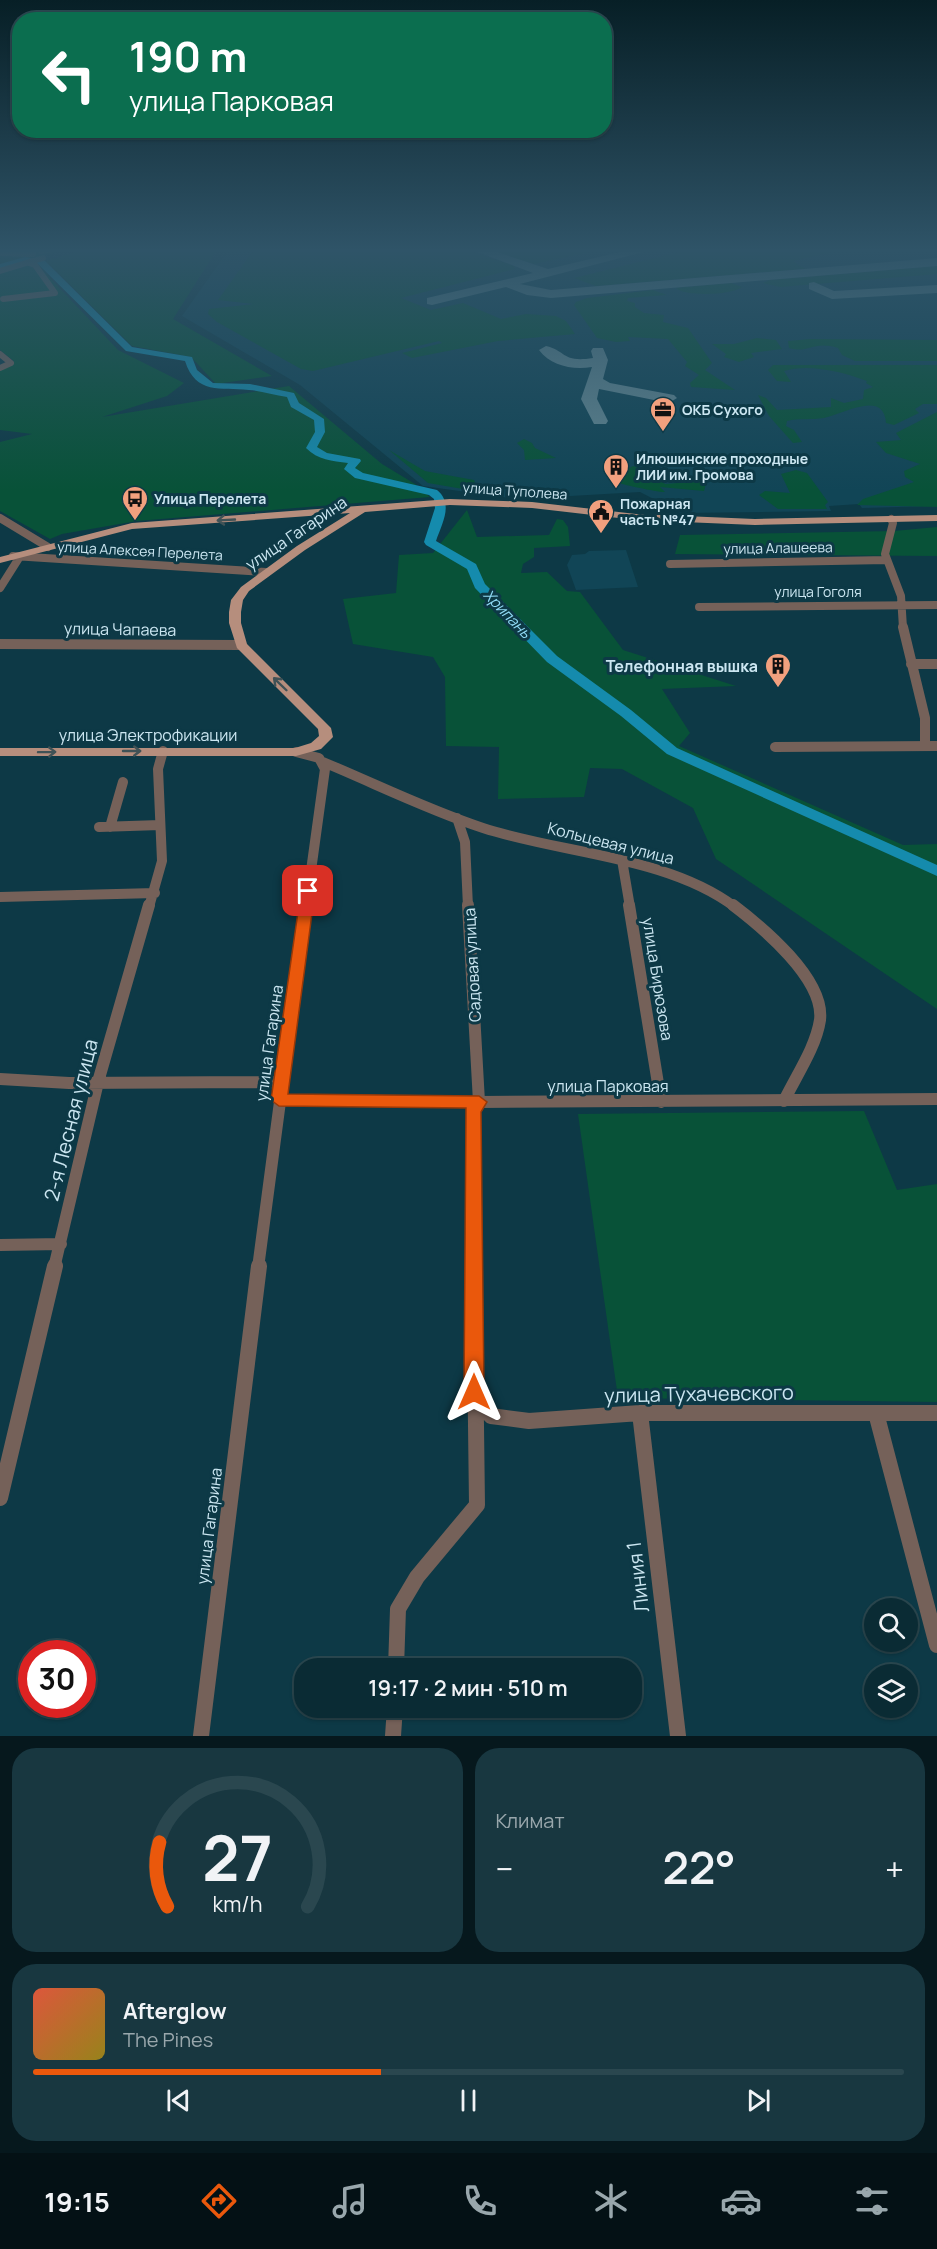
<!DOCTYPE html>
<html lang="ru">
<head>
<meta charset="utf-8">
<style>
	body { margin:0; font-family:Manrope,sans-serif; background:#183740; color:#f1f3f6; height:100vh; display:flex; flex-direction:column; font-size:22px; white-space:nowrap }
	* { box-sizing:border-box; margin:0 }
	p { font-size:20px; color:#99a7ac }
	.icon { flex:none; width:33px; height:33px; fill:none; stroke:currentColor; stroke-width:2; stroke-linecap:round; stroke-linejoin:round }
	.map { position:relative; height:1736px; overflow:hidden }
	.panel { display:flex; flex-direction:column; gap:12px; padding:12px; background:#06181d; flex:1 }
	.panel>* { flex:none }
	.hud { position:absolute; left:12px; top:12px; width:600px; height:126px; border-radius:24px; box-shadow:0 2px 4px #0004,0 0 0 2px #2a474f; background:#0b6e4f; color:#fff; overflow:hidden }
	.fabs { position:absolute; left:864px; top:1598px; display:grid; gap:12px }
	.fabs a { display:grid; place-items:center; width:54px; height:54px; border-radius:50%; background:#0a2b34; box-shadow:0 2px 4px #0004,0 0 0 2px #2a474f; font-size:30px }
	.speed { position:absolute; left:18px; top:1640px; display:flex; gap:12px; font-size:30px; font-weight:700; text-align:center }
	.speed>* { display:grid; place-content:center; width:78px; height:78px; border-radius:50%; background:#0a2b34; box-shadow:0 2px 4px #0004,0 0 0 2px #2a474f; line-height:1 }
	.speed .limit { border:9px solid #d22; background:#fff; color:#111 }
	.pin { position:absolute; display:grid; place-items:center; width:51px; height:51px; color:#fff; margin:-26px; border-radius:12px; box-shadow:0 3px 9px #0006 }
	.me { position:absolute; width:66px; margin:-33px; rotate:0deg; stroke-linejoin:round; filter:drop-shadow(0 0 4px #0008) }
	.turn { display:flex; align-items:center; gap:21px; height:126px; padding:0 18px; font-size:27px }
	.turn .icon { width:78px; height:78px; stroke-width:2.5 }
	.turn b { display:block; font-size:42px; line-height:51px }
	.big { font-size:45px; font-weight:600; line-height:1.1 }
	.panel .card { flex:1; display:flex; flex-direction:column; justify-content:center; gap:9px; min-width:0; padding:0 21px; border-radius:24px; background:#183740 }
	.panel .dial { align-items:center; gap:0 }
	.dial svg { height:156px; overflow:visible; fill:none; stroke:#2a474f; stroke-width:7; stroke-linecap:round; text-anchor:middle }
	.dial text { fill:#f1f3f6; stroke:none }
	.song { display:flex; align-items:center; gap:18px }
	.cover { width:72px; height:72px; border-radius:9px; background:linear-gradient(135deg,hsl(10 70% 55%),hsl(50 70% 35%)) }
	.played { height:6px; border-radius:3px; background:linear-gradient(90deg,#ea580c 40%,#2a474f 40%) }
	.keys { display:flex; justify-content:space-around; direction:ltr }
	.heat { display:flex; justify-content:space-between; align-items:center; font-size:33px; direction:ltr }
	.panel .tiles { flex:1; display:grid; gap:12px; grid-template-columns:1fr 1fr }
	.card:last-child { grid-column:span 2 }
	.trip { position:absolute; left:294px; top:1658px; width:348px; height:60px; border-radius:24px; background:#0a2b34; box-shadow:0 2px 4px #0004,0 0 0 2px #2a474f; font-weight:600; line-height:60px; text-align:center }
	.menu { display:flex; height:96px; justify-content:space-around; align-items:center; background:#041115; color:#99a7ac }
	.menu .icon { width:42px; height:42px }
	.menu .active { color:#ea580c }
	.menu b { font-size:27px; color:#f1f3f6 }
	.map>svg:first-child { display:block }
</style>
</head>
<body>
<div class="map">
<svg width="937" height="1736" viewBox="0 0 937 1736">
	<rect width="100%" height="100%" fill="#0d3946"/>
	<!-- built -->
	<path fill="#114556" d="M230 248H937V506L862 508 859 504 829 506 831 511 681 513 640 492 518 499 423 486 300 385 182 316Z
		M626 550 638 587 576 590 567 565 572 555 585 554 589 551Z"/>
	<!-- green -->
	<path fill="#085238" d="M0 248H70L0 268Z
		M89 248H218L173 319 272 376 216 384 191 357 132 346 46 261Z
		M255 248 431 250 462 248 514 266 515 269 401 298 431 310 463 303 501 319 526 314 556 316 566 321 575 334 498 341 412 358 402 353 442 343 439 341 313 371 301 369 217 322 208 314 209 309 254 304 218 300Z
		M482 248H608L534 264Z
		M695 248H850L793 261 805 269 596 286 574 278Z
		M35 262 118 350 184 383 167 396 102 417 289 386 382 464 415 484 430 497 137 521 62 534 50 539 0 511V442L32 434 0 430V370L14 361 0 350V272Z
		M937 266V274L780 287 763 283 770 280Z
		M731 283 742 287C733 295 685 297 676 288Z
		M653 290 667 295 628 298 627 301 635 303V307L644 313 664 315 663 322 688 328 712 363 705 370 735 390 691 387 690 383 699 375 685 366 687 362 668 339 628 337 630 341 616 342 597 338 574 305 576 302 587 298Z
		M757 338 776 340 782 349 751 353 754 357 739 362 724 357 726 354 712 344H734Z
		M811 339 937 340V361H855L842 355 838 348C813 340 809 354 789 348L788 341Z
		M773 365H937V404H923L915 409 919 413 894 425 886 423C884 389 843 414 824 418 812 420 799 418 787 421L786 426 794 430 802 442 793 443 769 416 758 395 766 398 777 410 831 407V398L844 403 863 399 864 390 873 387 866 383 867 381C844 372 808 363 784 371L791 382 777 381 768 370Z
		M937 412V507L857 505 863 499 914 482 905 477 904 471 920 464 886 453 876 442 901 440 896 433Z
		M524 439 532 443 535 448 556 458 525 460 524 450 517 443Z
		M389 450 425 471 474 480 475 482 469 490 428 483Z
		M633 466 651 470 665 484 704 481 706 484 704 491 660 487 665 492C661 493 620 484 615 482L624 478 629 468Z
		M796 470 807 473 828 502 825 505 827 509H778L759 495 765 491 790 493 781 474Z
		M467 510 477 537 549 535 557 519 563 520 568 527 570 546 534 548V557L523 564 521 573 547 572 567 591 580 592 623 650 736 686 662 689 690 733 679 746 903 845 937 844V1009L716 859 693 808 622 769 590 768 584 797 498 799 499 747 446 746 445 677 433 657 353 644 343 599 396 593 399 555 433 553Z
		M937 527V556L675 554 680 535 894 531Z
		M864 1111 897 1190 937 1184V1402L618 1398 578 1114Z"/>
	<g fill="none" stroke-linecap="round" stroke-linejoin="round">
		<!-- river -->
		<path fill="#158bad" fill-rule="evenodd" d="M25 257 44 260 132 347 192 357 197 370 213 383 250 384 294 393 299 403 324 419 325 432 317 447 327 453 360 459 361 461 355 468 363 473 437 490C454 504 442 523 436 541L476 564 485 584 557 656 631 710 677 748 937 865V876L667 754 621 716 547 662 475 588 467 569 426 545 424 542 435 508 434 499 429 495 355 478 344 469 348 463C332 461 318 460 306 448L315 432 314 420 291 407 287 397C274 395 261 391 249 390 220 387 196 395 185 361L126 351 38 264 25 261 0 269V264Z"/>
		<!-- taxiway -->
		<path fill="#5f8490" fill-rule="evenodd" d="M467 248H485L548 269 637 248H659L520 284 551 290 937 258V266L551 298 527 295 506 287 432 305 427 304V298L533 273Z
			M814 282 834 291 937 285V293L832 299 809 289V283Z
			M546 346C567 351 562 363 593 358L591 351 593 348H603L608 360 603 379 610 383 674 395 677 398 669 403 599 389 597 399 608 421 606 424H594L581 399 592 367C572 370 551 366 539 350Z"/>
		<!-- street-far4 -->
		<path stroke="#756159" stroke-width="6" d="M41 251 59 248
			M0 253 33 254
			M0 271 43 258
			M3 299 55 293 35 265 29 263
			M0 354 11 363 0 368"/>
		<!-- street-far3 -->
		<path stroke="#756159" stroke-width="8" d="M0 518 48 547
			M891 519 893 523 885 554 901 596 903 628
			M13 556 266 572
			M670 564 887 560
			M0 588 19 558
			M699 607 937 605"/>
		<!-- street-far2 -->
		<path stroke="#756159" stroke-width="10" d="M903 627 925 718V746
			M0 644 241 645
			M911 664H937
			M775 747 937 746
			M296 752 319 758 325 769 306 907
			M323 762C376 784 428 810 483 828 563 854 667 856 735 907
			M457 818 465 842 468 907
			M99 827 160 825
			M110 827 123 782
			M622 860 630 907
			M0 897 155 893
			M149 907 162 861 158 769 163 751"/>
		<!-- street-far1 -->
		<path stroke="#756159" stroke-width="12" d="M468 905 479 1102 473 1111 474 1268
			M629 905 661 1102
			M733 905C762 927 825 979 820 1020 816 1047 796 1076 784 1101
			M0 1079 69 1083 282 1082
			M279 1100 479 1102 937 1099
			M0 1245 61 1244
			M54 1268 98 1082 149 905
			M258 1268 306 905"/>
		<!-- street -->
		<path stroke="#756159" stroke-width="16" d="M474 1393 491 1416 529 1421 640 1413H937
			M640 1413 678 1736
			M876 1413 937 1645
			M0 1498 55 1266
			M396 1668 398 1609 417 1577 477 1505 474 1266
			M201 1736 259 1266
			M393 1736 395 1707"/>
		<!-- primary -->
		<path fill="#b68e7d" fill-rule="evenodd" d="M450 499 532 502 636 514 755 519 937 515V521L755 525 636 520 532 508 450 505 365 512 305 550 249 591 243 600 241 612V623L247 644 331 728 333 737 321 749 296 756H0V748H295L311 743 319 736 318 729 237 648 229 623V612L231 600 241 587 297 546 350 513 132 529 0 563V557L132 523Z"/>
	</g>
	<!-- one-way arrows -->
	<defs><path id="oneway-shaft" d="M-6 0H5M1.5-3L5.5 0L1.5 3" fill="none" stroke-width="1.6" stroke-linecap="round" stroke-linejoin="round" transform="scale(1.5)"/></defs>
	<g stroke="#405256">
		<use href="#oneway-shaft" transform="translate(226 520) rotate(177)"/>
		<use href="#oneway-shaft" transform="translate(280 684) rotate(-136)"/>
		<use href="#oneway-shaft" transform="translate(132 751)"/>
		<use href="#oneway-shaft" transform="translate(47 752) rotate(-1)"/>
	</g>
	<!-- sky -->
	<linearGradient id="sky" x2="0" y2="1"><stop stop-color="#071f26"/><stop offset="0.51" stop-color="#2f5468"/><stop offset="1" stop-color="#2f5468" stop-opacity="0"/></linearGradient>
	<rect width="937" height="491" fill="url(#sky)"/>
	<!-- route -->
	<path fill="#ea580c" stroke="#983908" stroke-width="1.5" d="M308 887 315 891 288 1094 479 1096 487 1102 481 1112 484 1392 481 1399 474 1401 467 1399 464 1392 466 1108 279 1106 271 1100 301 891Z"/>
	<!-- icons -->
	<defs>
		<symbol id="office-pin" viewBox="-11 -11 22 30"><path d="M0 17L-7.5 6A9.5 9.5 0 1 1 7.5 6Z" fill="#f2a07e" stroke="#0d3946"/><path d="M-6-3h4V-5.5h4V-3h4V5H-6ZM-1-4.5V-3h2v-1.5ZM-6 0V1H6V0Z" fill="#111"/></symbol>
		<symbol id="building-pin" viewBox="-11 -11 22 30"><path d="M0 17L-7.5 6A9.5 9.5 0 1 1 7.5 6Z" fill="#f2a07e" stroke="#0d3946"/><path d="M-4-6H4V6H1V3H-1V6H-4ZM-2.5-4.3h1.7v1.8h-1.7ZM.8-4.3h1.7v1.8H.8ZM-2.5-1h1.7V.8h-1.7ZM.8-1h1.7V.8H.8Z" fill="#111"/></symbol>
		<symbol id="bus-pin" viewBox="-11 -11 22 30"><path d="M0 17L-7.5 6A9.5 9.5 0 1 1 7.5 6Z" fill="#f2a07e" stroke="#0d3946"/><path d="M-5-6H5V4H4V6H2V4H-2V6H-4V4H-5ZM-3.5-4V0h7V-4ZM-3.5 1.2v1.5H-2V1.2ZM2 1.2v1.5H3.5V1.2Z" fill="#111"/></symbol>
		<symbol id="civic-pin" viewBox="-11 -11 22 30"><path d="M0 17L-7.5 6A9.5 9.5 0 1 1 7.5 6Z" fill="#f2a07e" stroke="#0d3946"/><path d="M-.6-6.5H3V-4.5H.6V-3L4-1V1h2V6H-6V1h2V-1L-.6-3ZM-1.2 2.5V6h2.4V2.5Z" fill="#111"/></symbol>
	</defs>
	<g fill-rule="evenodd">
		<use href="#office-pin" x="648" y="395" width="30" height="40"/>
		<use href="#building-pin" x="601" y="452" width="30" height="40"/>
		<use href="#bus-pin" x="120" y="484" width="30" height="40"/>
		<use href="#civic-pin" x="586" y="497" width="30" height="40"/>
		<use href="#building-pin" x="763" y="651" width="30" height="40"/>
	</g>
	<g text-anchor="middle" stroke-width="6" stroke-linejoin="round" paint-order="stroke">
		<!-- far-poi labels -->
		<g font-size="14" font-weight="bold" fill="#cbe6f1" stroke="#0d3946" text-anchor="start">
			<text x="682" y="415">ОКБ Сухого</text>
			<text x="636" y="464">Илюшинские проходные<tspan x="636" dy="16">ЛИИ им. Громова</tspan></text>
			<text x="154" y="504">Улица Перелета</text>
			<text x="620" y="509">Пожарная<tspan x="620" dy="16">часть №47</tspan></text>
		</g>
		<!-- far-street labels -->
		<g font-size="14" fill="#cbe6f1" stroke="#0d3946">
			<text transform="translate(515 491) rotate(4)" y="5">улица Туполева</text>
			<text transform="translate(778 548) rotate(-1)" y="5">улица Алашеева</text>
			<text transform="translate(140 551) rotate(3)" y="5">улица Алексея Перелета</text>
			<text x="818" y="597">улица Гоголя</text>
		</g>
		<!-- far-water labels -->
		<g font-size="15" font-style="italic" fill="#90daf5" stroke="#0d3946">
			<text transform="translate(507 614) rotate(46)" y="5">Хрипань</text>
		</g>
		<!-- street labels -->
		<g font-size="16" fill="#cbe6f1" stroke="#0d3946">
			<text transform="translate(296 533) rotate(-34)" y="6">улица Гагарина</text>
			<text transform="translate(120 629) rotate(1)" y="6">улица Чапаева</text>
			<text x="148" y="741">улица Электрофикации</text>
			<text transform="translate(611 843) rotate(14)" y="6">Кольцевая улица</text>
			<text transform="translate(472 965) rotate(-93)" y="6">Садовая улица</text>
			<text transform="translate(658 979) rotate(81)" y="6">улица Бирюзова</text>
			<text transform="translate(269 1043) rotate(-82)" y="6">улица Гагарина</text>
			<text x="608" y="1092">улица Парковая</text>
			<text transform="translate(209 1526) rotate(-83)" y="6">улица Гагарина</text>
		</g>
		<!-- poi labels -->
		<g font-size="16" font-weight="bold" fill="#cbe6f1" stroke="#0d3946" text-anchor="end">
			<text x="758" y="672">Телефонная вышка</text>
		</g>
		<!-- near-street labels -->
		<g font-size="20" fill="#cbe6f1" stroke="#0d3946">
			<text transform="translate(71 1120) rotate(-76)" y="7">2-я Лесная улица</text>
			<text transform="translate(699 1394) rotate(-1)" y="7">улица Тухачевского</text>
			<text transform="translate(638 1577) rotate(-97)" y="7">Линия 1</text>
		</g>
	</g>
</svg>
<div class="fabs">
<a><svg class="icon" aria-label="search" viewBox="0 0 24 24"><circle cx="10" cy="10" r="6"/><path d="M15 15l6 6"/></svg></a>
<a><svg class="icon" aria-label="layers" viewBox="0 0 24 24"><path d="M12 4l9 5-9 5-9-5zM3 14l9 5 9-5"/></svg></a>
</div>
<div class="speed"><div class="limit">30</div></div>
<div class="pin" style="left:308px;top:891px;background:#d93025"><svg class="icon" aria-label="arrive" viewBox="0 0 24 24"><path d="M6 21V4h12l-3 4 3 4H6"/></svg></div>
<svg class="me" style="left:474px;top:1392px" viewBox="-20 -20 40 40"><path d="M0-17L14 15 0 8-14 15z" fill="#ea580c" stroke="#fff" stroke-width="4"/></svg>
<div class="trip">19:17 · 2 мин · 510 m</div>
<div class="hud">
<div class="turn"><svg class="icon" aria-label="left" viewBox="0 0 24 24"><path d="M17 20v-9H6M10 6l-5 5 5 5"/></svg><div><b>190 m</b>улица Парковая</div></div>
</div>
</div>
<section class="panel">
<div class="tiles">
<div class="card dial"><svg viewBox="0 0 100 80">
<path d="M14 69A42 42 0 1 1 86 69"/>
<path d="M14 69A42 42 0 0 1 10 36" stroke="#ea580c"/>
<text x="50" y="56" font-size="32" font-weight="700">27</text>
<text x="50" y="72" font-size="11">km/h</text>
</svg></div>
<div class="card"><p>Климат</p>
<div class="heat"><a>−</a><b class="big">22°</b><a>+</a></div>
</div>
<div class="card">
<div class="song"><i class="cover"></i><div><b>Afterglow</b><p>The Pines</p></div></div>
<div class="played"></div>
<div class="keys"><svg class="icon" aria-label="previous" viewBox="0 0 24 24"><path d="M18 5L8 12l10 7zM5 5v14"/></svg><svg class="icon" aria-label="pause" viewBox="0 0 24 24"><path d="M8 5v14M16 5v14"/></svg><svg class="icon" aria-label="next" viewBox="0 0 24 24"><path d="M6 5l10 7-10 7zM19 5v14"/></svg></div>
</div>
</div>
</section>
<nav class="menu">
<b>19:15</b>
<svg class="icon active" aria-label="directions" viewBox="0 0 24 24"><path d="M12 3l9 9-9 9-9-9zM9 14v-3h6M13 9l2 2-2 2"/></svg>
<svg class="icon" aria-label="music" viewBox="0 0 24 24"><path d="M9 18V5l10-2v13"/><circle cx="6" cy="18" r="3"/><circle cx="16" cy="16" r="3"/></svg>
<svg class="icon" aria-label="phone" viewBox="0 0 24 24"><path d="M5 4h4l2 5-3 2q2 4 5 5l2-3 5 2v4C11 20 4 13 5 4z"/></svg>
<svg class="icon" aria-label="climate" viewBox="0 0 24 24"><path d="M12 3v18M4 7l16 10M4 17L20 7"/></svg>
<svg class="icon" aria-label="car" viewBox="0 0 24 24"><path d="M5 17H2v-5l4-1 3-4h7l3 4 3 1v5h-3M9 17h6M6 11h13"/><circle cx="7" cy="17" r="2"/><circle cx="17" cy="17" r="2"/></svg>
<svg class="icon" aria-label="filters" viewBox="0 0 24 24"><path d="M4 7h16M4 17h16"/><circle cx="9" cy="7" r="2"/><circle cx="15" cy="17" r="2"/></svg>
</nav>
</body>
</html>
